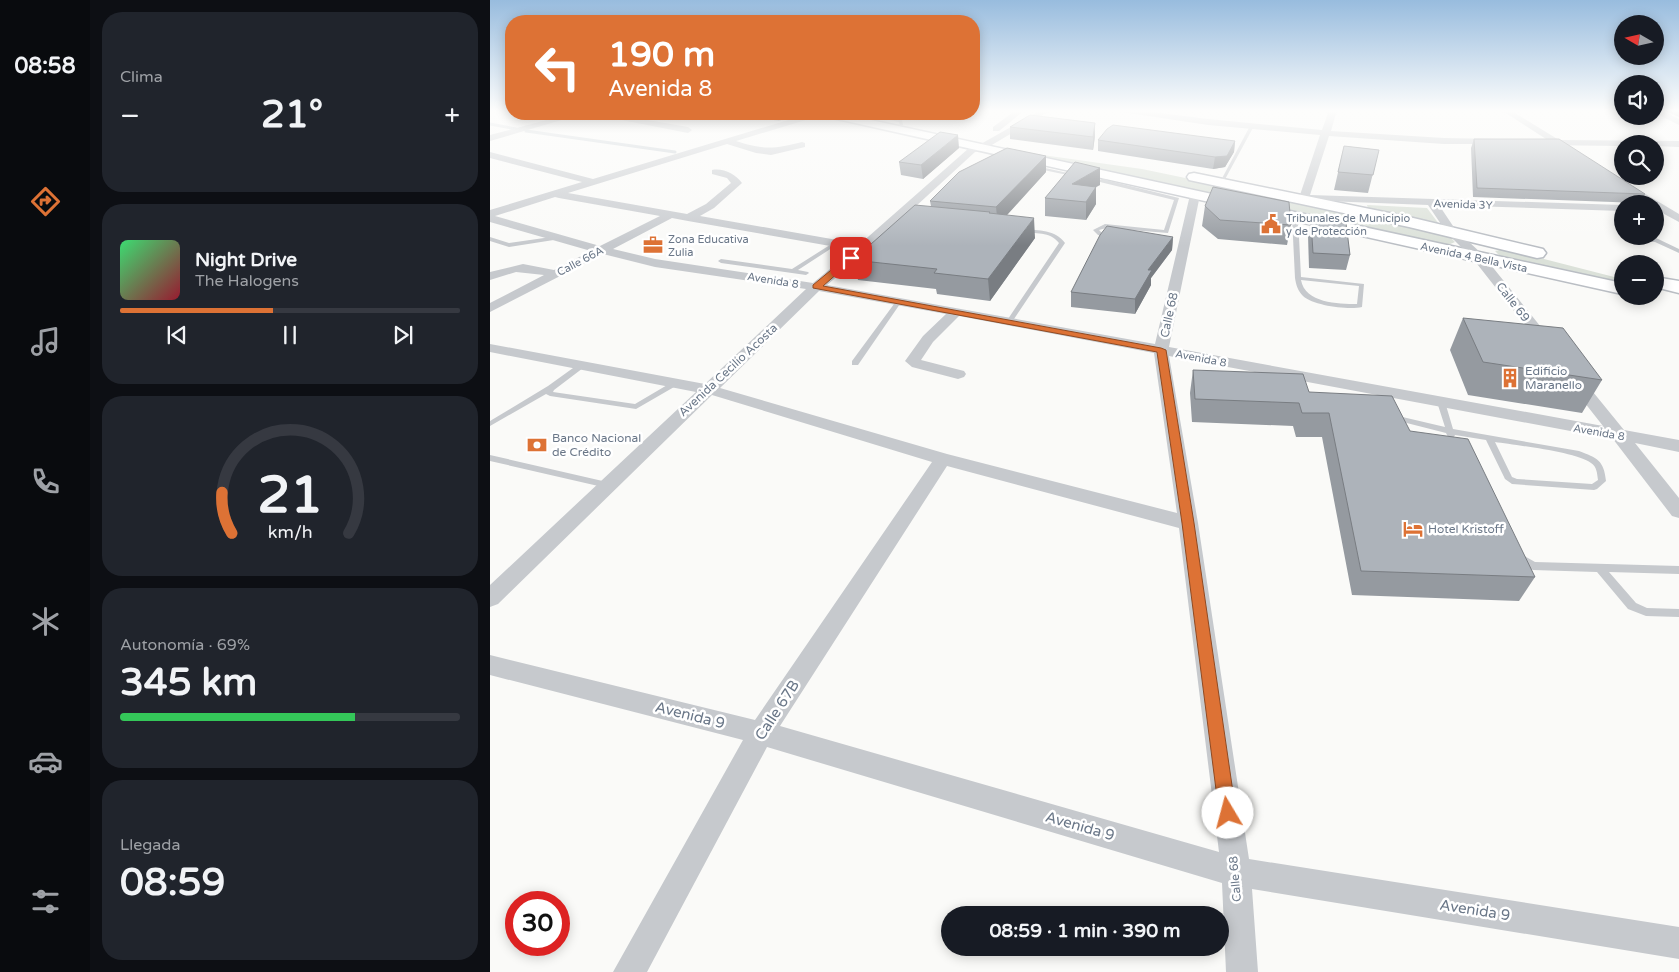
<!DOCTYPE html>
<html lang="es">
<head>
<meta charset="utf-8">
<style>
	body { margin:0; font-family:"Varela Round",sans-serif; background:#20242c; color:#f1f3f6; height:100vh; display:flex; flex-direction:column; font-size:19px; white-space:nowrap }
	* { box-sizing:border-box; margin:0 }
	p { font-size:16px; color:#9ea1a6 }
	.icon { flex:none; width:28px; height:28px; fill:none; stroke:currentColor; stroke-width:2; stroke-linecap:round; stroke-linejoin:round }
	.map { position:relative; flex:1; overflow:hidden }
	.panel { display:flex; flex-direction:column; gap:12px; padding:12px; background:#0d0f14; width:400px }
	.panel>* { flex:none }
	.banner { position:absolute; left:15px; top:15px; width:475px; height:105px; border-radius:20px; box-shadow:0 2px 12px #0003; background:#dd7235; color:#fff; overflow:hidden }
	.needle { width:32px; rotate:279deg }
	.buttons { position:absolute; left:1124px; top:15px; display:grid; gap:10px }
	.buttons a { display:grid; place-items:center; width:50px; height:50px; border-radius:50%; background:#171b24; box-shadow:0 2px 12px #0003; font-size:25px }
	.speed { position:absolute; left:15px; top:891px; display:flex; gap:10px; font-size:25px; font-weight:700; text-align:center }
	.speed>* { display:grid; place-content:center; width:65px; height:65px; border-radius:50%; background:#171b24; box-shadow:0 2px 12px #0003; line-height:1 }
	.speed .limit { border:8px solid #d22; background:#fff; color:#111 }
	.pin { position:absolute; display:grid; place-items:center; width:42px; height:42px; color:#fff; margin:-21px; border-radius:10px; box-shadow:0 2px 8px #0006 }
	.me { position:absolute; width:55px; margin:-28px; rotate:352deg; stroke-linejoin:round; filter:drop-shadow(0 0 4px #0008) }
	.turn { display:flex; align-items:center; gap:18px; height:105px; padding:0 20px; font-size:22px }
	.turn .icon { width:65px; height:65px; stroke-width:2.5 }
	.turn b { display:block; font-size:35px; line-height:42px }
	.big { font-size:38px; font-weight:800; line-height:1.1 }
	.panel .widget { flex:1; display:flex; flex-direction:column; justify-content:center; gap:8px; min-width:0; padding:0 18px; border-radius:20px; background:#20242c }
	.panel .dial { align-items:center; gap:0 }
	.dial svg { height:130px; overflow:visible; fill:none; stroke:#363941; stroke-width:7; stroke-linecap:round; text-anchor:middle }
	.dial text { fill:#f1f3f6; stroke:none }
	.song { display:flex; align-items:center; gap:15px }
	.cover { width:60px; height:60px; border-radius:8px; background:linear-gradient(135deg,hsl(140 70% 55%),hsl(350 70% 35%)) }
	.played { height:5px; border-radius:2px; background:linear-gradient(90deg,#dd7235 45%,#363941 45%) }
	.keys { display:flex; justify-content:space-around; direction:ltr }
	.heat { display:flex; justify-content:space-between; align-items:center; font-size:28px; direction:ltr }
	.charge { height:8px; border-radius:4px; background:linear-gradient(90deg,#34c759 69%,#363941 0) }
	.trip { position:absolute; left:451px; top:906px; width:288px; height:50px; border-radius:25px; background:#171b24; box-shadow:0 2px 12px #0003; font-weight:800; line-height:50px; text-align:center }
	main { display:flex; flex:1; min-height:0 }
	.dock { display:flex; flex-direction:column; width:90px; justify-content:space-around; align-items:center; background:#090b0e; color:#9ea1a6 }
	.dock .icon { width:35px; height:35px }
	.dock .current { color:#dd7235 }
	.dock b { font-size:22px; color:#f1f3f6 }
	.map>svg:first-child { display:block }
</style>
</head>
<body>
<main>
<nav class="dock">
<b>08:58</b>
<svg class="icon current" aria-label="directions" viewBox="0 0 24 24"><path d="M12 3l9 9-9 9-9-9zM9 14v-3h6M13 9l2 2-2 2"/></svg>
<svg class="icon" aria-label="music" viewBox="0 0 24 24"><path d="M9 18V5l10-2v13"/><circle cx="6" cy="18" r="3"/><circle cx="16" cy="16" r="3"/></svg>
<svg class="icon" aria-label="phone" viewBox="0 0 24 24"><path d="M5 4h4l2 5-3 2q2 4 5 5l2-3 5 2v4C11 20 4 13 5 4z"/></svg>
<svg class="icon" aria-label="climate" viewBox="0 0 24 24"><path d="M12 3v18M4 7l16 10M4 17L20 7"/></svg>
<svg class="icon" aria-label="car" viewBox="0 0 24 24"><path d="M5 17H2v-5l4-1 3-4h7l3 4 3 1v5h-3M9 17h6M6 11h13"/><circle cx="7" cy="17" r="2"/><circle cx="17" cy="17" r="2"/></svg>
<svg class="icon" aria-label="filters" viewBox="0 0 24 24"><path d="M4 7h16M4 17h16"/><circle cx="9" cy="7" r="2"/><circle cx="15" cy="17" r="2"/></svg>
</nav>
<section class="panel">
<div class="widget"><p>Clima</p>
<div class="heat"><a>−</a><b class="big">21°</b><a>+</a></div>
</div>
<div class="widget">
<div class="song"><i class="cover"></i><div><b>Night Drive</b><p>The Halogens</p></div></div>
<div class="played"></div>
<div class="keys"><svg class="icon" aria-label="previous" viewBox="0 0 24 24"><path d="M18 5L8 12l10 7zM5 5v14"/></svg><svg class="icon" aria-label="pause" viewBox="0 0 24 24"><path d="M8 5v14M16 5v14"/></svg><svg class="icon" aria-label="next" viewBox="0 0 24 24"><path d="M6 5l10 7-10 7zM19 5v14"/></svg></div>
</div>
<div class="widget dial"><svg viewBox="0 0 100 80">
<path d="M14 69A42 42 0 1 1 86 69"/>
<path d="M14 69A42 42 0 0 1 8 44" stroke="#dd7235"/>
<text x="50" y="56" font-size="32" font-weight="700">21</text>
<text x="50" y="72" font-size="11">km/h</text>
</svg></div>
<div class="widget"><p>Autonomía · 69%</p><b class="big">345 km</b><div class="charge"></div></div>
<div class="widget"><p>Llegada</p><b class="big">08:59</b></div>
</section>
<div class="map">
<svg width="1189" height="972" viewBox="0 0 1189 972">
	<rect width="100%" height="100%" fill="#fafaf8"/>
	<!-- green -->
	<path fill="#dbe1d9" d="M518 150 652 169 955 232 965 242 958 245Z
		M877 205 937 208 949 224 878 209Z
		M1015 249 1132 279V282L1010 256 1005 251Z"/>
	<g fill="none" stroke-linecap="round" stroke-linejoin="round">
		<!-- stream -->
		<path stroke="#c0c8ce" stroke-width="3" d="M0 124 26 129
			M36 131 185 152"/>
		<defs>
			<path id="secondary" d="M332 114H353L1132 283V294L338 117Z
				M704 173 919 217 1053 249 1056 253 1053 257 1047 258 919 227 699 180 697 177 699 174Z
				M1165 277 1189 281V293L1165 287Z"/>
		</defs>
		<!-- secondary casing -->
		<use href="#secondary" stroke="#babec4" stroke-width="3"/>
		<!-- lane -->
		<path fill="#c6c9cd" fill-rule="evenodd" d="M376 114H382L412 120 413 125 410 126 409 122Z
			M762 125 764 126 733 183 729 184 760 126Z
			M546 166 587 175 589 176 587 177 544 168V167Z
			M619 175 621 176 616 180 689 198 678 233 616 228 609 230 612 233 624 235V237L608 235 603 230 615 224 674 230 684 200 610 182V180Z
			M805 215 808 217 811 277 874 284 872 307C859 310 824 306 813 296 808 291 806 285 805 278L802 217ZM811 280 869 286 867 304C848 304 815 303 811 280Z
			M534 229C549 231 565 229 575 243L522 322 519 324 516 322 569 243C560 231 545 234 532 232V230Z
			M68 236 70 237V239L19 247 0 241V237L19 243Z
			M1137 237 1166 238 1189 249V253L1165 242 1135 240V238Z
			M343 243 348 244 308 270 318 272 319 273 316 275 231 263 228 261 231 259 302 269Z
			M409 299 412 301 368 365H362V361L407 300Z
			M90 363H96L97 365 64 390 63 392 145 404 184 381H190L191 383 146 409 60 396 56 394 0 426V421L58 386Z
			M948 400H951L955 402 963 429 1089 451C1107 458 1114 460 1116 481L1107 489 1104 490 1022 484 1015 479 996 440 965 435 964 437H958L956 433 901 419 900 417 904 415 955 427 947 402ZM1005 442C1025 445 1087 452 1101 463 1107 467 1107 473 1108 480L1102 484 1027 479 1022 477Z
			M0 455 117 482 121 485 117 488 0 461Z
			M1029 553 1045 562 1189 566V574L1119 572 1146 603 1157 608 1189 609V617L1156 616 1138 609 1107 572 1043 570 1026 560 1024 557 1026 554Z"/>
		<!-- street -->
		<path fill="#c6c9cd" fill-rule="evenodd" d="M526 110H535L509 131H503V127Z
			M551 110H561L495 149 485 152 377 251 337 285 665 344 700 195 705 192 710 195 679 347 1113 426 1076 379 1078 376H1090L1134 430 1189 440V452L1145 443 1189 498V518L1182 516 1123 439 679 356 708 523 759 859 1189 927V959L762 889 768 972H736L732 883 277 747 157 972H123L253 740 0 675V655L265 720 442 462 222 395 8 604 0 607V585L206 392 0 352V344L215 384 316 289 165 267 113 254 0 312V303L54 275 26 272 0 280V272L33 264 64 270 101 251 0 222V210L92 182 0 158V152L103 179 318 114H330L329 116 246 141C273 150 285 149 312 142L315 143V147L281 155 266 153 237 144 78 193 197 214 216 204 241 183 237 178 222 174V170C234 168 245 174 252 183L224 208 210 216 370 244 479 148 489 145ZM65 197 69 198 170 216 110 246 5 216ZM182 218 198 221 363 250 323 283 165 259 123 249ZM329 291 456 314 433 336 415 361 422 367 468 379 474 377 476 374 474 371 431 360 443 342 469 316 664 353 687 513 457 454 230 388ZM457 466 689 528 729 852 290 726Z
			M628 110H646L718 119 832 130 839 110H847L841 131 954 138 1009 139 1014 142 1012 144H954L839 136 820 195 1132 205V211L949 205 965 229 992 254 1063 342 1065 345 1063 348H1053L984 260 957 233 938 205 810 200 809 198 830 135 718 125 632 112Z
			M1011 110H1020L1069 140 1189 141V147L1165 146V144H1132V146L1049 145 1044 142 1046 140 1056 139Z
			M1165 110H1171L1189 119V125L1165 113Z
			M79 114H92L0 141V135Z
			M107 114H123L198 127 202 130 198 133 111 116Z
			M1132 180 1189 214V222L1165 209V204H1156L1128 185 1127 183Z"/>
		<!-- secondary -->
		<use href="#secondary" fill="#fff" fill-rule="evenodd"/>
	</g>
	<!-- wall -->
	<path fill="#959aa0" d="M1173 110H1189V117Z
		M254 114H312L288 121Z
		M399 114H421L415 117Z
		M605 123V136L603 150 520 139V127Z
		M984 139 1155 194 1150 203 983 197 981 148Z
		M608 140 745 141 744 152 735 167 723 169 608 151Z
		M854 146 889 150 878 193 844 190Z
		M469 148 433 179 411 175 409 162Z
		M556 172 516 215 545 238 500 301 447 294 446 289 368 280 363 260 441 206 440 201Z
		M610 185 606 187V204L596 220 555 216V198Z
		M715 206 801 225 797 245 728 239 712 226Z
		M821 221 860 255 856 270 819 268 818 235Z
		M683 237 682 250 661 278V285L645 314 581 307V292Z
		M973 318 1112 380 1092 413 978 395 960 350Z
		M703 370 819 392 920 431 1045 577 1029 601 862 595 832 437H806L803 426 702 422 700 393Z"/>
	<!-- shaded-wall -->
	<path fill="#797d82" d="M286 114H312L288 121Z
		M414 114H421L415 117Z
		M605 123V136L603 150V137Z
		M468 135 469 148 433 179 431 165Z
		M745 141 744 152 735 167 723 169 725 157Z
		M556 156V172L508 225 506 207Z
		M610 168V185L606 187V204L596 220V202L582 184Z
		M544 218 545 238 500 301 498 279Z
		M683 237 682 250 661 278V285L645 314V299L658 270Z"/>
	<!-- building -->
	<path fill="#adb3ba" stroke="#797d82" d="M540 115 605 123 603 137 520 127Z
		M623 125 745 141 737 156 725 157 608 140 617 129Z
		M450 132 468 135 431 165 409 162Z
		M984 139H1069L1155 194 987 188Z
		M854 146 889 150 883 175 848 172Z
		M517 148 556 156 506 207 440 201 469 172Z
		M585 162 610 168 582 184 606 187 596 202 555 198Z
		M723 187 799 202 801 225 730 220 715 206Z
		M425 205 500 212 499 213 544 218 498 279 444 273 447 269 363 260Z
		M821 221 856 223 860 255 823 253Z
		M617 226 683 237 658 270H662L645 299 581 292 610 235Z
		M973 318 1073 328 1112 380 993 362Z
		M703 370 813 374 819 392 902 396 920 431 978 439 1045 577 871 571 839 413H812L809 403 705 399Z"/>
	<!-- sky -->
	<linearGradient id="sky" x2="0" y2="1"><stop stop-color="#98bcde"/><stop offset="0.45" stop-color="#fdfdfc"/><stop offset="1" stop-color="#fdfdfc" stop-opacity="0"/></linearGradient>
	<rect width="1189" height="246" fill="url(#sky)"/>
	<!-- route -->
	<path fill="#dd7235" stroke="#904a22" d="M358 256 365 258 333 286 671 348 676 350 704 523 746 813 744 819 738 822 732 819 729 813 692 523 667 352 323 288V285Z"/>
	<!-- icons -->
	<defs>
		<symbol id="civic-bare" viewBox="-9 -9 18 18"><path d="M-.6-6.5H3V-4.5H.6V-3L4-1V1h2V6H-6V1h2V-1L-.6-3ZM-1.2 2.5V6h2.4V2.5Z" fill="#dd7235" stroke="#fff" stroke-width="2.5" paint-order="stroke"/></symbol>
		<symbol id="office-bare" viewBox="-9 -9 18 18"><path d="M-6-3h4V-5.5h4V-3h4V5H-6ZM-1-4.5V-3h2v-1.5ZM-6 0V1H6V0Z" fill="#dd7235" stroke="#fff" stroke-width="2.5" paint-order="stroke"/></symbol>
		<symbol id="building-bare" viewBox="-9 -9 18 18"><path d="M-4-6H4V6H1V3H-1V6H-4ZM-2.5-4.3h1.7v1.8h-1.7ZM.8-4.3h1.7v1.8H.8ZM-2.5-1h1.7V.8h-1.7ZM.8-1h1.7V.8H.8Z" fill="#dd7235" stroke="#fff" stroke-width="2.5" paint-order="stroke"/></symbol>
		<symbol id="bank-bare" viewBox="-9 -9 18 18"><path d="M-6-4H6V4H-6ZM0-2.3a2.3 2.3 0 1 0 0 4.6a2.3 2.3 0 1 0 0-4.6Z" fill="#dd7235" stroke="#fff" stroke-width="2.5" paint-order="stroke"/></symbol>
		<symbol id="hotel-bare" viewBox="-9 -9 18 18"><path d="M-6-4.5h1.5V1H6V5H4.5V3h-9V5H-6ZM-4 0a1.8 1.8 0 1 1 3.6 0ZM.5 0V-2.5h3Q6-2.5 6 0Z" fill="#dd7235" stroke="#fff" stroke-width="2.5" paint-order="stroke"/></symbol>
	</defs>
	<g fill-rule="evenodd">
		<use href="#civic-bare" x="767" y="210" width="28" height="28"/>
		<use href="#office-bare" x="149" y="231" width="28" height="28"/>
		<use href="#building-bare" x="1006" y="364" width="28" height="28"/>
		<use href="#bank-bare" x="33" y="431" width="28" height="28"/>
		<use href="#hotel-bare" x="909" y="515" width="28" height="28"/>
	</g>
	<g text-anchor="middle" stroke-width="5" stroke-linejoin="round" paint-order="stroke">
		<!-- far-street labels -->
		<g font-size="11" fill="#6a7788" stroke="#fff">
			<text transform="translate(973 204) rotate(2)" y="4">Avenida 3Y</text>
			<text transform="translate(984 257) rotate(12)" y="4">Avenida 4 Bella Vista</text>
			<text transform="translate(90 261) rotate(-28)" y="4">Calle 66A</text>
			<text transform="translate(283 280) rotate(9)" y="4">Avenida 8</text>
			<text transform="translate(711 358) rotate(11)" y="4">Avenida 8</text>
			<text transform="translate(1109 432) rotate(10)" y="4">Avenida 8</text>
		</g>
		<!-- far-poi labels -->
		<g font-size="11" fill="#6a7788" stroke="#fff" text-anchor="start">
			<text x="796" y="222">Tribunales de Municipio<tspan x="796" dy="13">y de Protección</tspan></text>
			<text x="178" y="243">Zona Educativa<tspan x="178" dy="13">Zulia</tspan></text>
		</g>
		<!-- street labels -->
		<g font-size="12" fill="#6a7788" stroke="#fff">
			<text transform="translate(1023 302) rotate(52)" y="4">Calle 69</text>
			<text transform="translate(679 315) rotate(-78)" y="4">Calle 68</text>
			<text transform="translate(238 370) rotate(-43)" y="4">Avenida Cecilio Acosta</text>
			<text transform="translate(745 879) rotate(-95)" y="4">Calle 68</text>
		</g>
		<!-- poi labels -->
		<g font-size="12" fill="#6a7788" stroke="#fff" text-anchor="start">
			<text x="1035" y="375">Edificio<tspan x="1035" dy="14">Maranello</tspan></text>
			<text x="62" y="442">Banco Nacional<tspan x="62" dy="14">de Crédito</tspan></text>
			<text x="938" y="533">Hotel Kristoff</text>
		</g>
		<!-- near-street labels -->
		<g font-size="15" fill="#6a7788" stroke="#fff">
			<text transform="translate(287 710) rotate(-57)" y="5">Calle 67B</text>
			<text transform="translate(200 715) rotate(14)" y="5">Avenida 9</text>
			<text transform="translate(590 826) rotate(16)" y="5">Avenida 9</text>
			<text transform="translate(985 910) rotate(9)" y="5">Avenida 9</text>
		</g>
	</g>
</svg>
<div class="buttons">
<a><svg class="needle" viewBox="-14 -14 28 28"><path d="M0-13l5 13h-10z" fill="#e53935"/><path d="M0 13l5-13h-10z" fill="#9ea1a6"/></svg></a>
<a><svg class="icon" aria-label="sound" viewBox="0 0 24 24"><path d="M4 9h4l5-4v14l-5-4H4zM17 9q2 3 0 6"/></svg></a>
<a><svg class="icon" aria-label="search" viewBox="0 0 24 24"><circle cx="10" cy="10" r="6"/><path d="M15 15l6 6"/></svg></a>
<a>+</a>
<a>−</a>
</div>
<div class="speed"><div class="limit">30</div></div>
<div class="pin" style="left:361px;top:258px;background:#d93025"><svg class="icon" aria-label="arrive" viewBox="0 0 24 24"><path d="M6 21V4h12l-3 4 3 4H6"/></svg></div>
<svg class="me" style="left:738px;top:813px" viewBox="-20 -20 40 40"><circle r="19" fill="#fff"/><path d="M0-13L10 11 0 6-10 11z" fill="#dd7235"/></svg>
<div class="trip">08:59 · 1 min · 390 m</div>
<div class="banner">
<div class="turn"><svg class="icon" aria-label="left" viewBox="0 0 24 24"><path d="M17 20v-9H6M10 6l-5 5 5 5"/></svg><div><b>190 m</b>Avenida 8</div></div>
</div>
</div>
</main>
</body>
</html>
